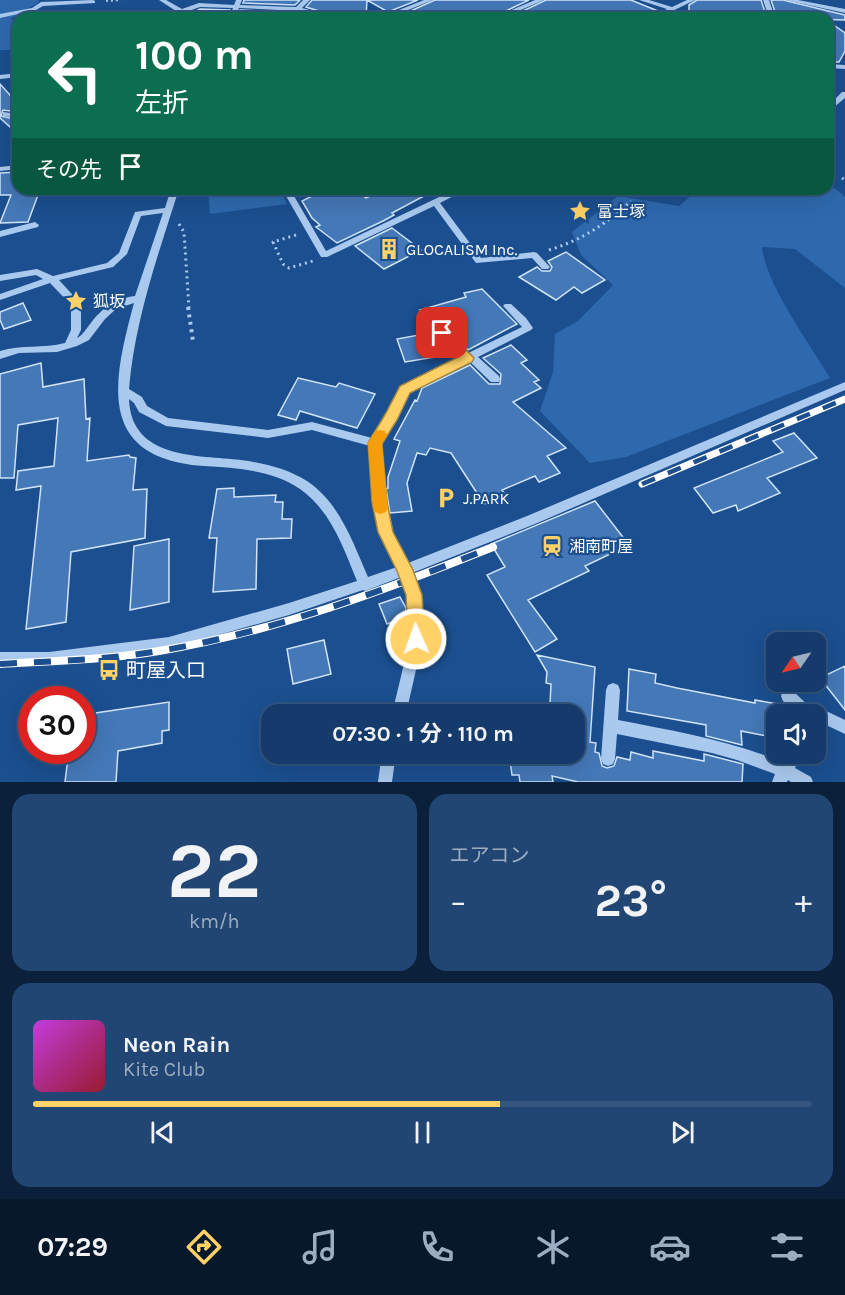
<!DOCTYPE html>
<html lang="ja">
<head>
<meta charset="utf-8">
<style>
	body { margin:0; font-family:Karla,"Noto Sans JP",sans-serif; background:#214673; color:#f1f3f6; height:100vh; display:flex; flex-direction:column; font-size:22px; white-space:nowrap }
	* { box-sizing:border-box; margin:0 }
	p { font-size:20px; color:#9dadc1 }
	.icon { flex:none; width:33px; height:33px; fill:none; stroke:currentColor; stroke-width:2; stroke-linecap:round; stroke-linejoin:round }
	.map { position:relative; height:782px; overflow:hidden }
	.drawer { display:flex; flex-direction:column; gap:12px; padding:12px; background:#0b203b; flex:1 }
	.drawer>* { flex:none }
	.hud { position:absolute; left:12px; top:12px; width:822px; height:183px; border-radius:18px; box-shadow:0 6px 24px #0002,0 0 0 2px #33557e; background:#0b6e4f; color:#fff; overflow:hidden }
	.needle { width:39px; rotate:236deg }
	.buttons { position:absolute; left:766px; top:632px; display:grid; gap:12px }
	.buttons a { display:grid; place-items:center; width:60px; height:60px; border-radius:12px; background:#143b6b; box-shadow:0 6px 24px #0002,0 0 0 2px #33557e; font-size:30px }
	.speed { position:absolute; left:18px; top:686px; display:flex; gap:12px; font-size:30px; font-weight:700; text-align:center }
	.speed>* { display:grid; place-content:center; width:78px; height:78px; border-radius:50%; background:#143b6b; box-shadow:0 6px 24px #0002,0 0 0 2px #33557e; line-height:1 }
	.speed .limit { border:9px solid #d22; background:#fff; color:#111 }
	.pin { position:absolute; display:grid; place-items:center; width:51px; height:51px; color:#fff; margin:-26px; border-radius:12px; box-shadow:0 3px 9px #0006 }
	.me { position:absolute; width:66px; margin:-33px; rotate:358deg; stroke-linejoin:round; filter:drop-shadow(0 0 4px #0008) }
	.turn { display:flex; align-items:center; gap:21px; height:126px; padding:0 24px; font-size:27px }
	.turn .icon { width:78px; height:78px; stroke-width:2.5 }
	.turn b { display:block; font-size:42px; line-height:51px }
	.then { display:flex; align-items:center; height:57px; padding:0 24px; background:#0003; gap:12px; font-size:22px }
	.big { font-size:45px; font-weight:700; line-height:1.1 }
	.drawer .widget { flex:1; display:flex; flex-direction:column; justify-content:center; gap:9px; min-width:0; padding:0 21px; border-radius:18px; background:#214673 }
	.drawer .dial { align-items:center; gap:0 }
	.dial b { font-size:78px; line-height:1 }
	.song { display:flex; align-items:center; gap:18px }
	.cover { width:72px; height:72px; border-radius:9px; background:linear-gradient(135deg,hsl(290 70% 55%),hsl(350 70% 35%)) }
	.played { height:6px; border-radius:3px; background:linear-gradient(90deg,#ffd166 60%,#33557e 60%) }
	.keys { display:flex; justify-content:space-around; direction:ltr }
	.heat { display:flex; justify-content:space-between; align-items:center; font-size:33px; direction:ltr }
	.drawer .tiles { flex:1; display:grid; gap:12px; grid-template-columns:1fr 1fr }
	.widget:last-child { grid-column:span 2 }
	.trip { position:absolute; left:261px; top:704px; width:324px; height:60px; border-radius:18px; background:#143b6b; box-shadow:0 6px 24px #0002,0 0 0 2px #33557e; font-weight:700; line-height:60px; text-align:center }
	.menu { display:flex; height:96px; justify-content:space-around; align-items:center; background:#08182b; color:#9dadc1 }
	.menu .icon { width:42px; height:42px }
	.menu .active { color:#ffd166 }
	.menu b { font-size:27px; color:#f1f3f6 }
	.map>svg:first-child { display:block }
</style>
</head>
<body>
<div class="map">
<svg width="845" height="782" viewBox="0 0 845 782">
	<rect width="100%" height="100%" fill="#1b4f8f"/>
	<!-- green -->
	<path fill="#2e69ad" d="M0 0H39L38 3 10 19 18 21V50H0Z
		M828 187 836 189 845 197V288L795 249 762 247C765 283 811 346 830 378L626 457 590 463 540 411 553 372 555 334 578 321 613 285 581 255 572 232 618 196 679 206 699 189H828Z
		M208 189H279L287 204 210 214Z"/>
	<!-- building -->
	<path fill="#4478b7" stroke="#cfe3fa" stroke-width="1.5" d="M244 0H300L295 5 243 3Z
		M312 0H418L388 12 367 0 366 18H342L306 7Z
		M435 0H529L491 18 397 17Z
		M546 0H631L658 11 648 18H508Z
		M697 0H761L767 18 689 15V5Z
		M771 0H783L845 15V20L777 18Z
		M200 9 230 10 227 18H191L194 12Z
		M240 10 298 13 319 18H237Z
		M828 21 845 33V51L839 62H828Z
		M0 84 18 104V112L3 110 1 116 18 120V134L0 118Z
		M18 172V189H37L35 195H38L28 222 0 223 11 195H0V173Z
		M326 189H353L366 198 386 189H437L392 213 394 215 383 221 337 243 316 227 320 225 312 218 302 201Z
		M392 228 421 250 384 269 355 246Z
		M566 252 605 280 582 293 574 287 556 300 519 277 537 267 542 271H550L552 267 548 261Z
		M482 289 517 324 468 350 447 329 420 310 466 297 464 293Z
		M23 303 31 320 4 329 0 320V312Z
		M435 332 454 354 405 362 397 339Z
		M511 345 527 360 521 363 539 380 534 382 541 388 513 402 566 448 547 456 560 473 539 482 535 476 502 490 505 495 484 504 451 453 430 448 426 455 417 453 407 483 412 511 390 513 386 489 388 488V477L400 441 394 439 415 400 417 401 422 388 470 365 489 384H500L501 374 483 358Z
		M41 363 43 387 84 379 86 419 90 418 87 461 129 455 130 457 136 458 133 490 147 489 145 538 71 552 66 622 26 629 41 486 16 490 18 471 54 466 58 418 18 425 14 478H0V374Z
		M298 378 336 387 339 383 375 394 357 428 300 411 296 420 278 415Z
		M794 433 817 458 767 478 780 493 738 511 736 505 713 513 694 488 783 452 773 441Z
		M234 488V497L276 495 275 502H283L282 519H292L291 538 257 539 256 589 213 592 217 538H209L217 489Z
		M595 501 629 545 585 566 589 571 528 600 557 639 535 652 487 575 505 567 491 544Z
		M169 539V602L130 610 134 546Z
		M400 597 406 608V617L387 624 379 604Z
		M324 640 331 674 293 684 287 649Z
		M537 655 595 667 590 742 596 743 595 752 599 753 602 766 607 768 614 766 617 757 630 760 631 752 653 758V751L704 761V754L743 764 742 782H578L552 776 553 782H520L519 775H512L509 753H574V714H556L550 704 551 684 546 683 547 672Z
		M845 666V710L820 678Z
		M629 669 656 674 655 683 677 688 755 703V700L777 704V738L741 731 742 745 706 736V725L627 711Z
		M169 702V730L162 731V743L118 751 116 782H65L69 750H82V715Z"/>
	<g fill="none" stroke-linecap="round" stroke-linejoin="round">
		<!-- path-far2 -->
		<path stroke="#a9c9ee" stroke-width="2" stroke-dasharray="2 3" stroke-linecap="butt" d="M106 1 121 0"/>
		<!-- path-far1 -->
		<path stroke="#a9c9ee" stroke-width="3" stroke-dasharray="2 4" stroke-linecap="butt" d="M842 178 845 180
			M179 224 184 232 189 308
			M296 235 273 242 283 264 289 268 313 261
			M549 250C582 240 606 224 631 201"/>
		<!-- path -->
		<path stroke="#a9c9ee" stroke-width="4" stroke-dasharray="3 4.5" stroke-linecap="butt" d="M188 307 193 341"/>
		<!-- minor -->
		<path fill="#a9c9ee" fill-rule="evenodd" d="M93 0 95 1V3L43 6 36 10 0 18V14L32 8 41 2Z
			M159 0H166L182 9 199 3 234 5 236 0H242L240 5 296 7 303 0H310L302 8 340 18H329L298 11 239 8 235 18H229L233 8 200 7 169 18H160L176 11Z
			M424 0H433L388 18H379Z
			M535 0H544L502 18H493Z
			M639 0H649L672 7 687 0H695L658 18H650L667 9Z
			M763 0H769L775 18H769Z
			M785 0H798L845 9V13Z
			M828 64 845 65V69L828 68Z
			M18 73V77L0 79V75Z
			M842 92H845V98L828 112V106Z
			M3 112 18 114V118L3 116Z
			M18 165V169L0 171V167Z
			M171 189H179C158 255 135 319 129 389L142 397 147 406 168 418 268 430 312 422 372 438 387 414 401 386 460 357 439 335 437 333 439 331H445L468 353 522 327 505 308 503 306 505 304H511L526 318 533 328 531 330 478 357 499 376 500 379 499 382H491L469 361 409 392 396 419 381 443 385 502 391 531 408 563 527 516 845 382V390L535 524 412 573 420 595 423 639 406 714H392C403 666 418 625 401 577L365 591 363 590 289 615 169 649 49 664H0V652H49L169 637 289 603 357 581C343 547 331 511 300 489 273 470 236 468 204 466 95 458 113 381 134 303L116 309 105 319 89 340 77 346 57 352 19 353 0 359V351C21 344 43 349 65 343L71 330V305L50 283 0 300V294L43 279 36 275 0 281V275L37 269 53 276 107 263 119 253 135 212 165 208ZM163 213 135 296C115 299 103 307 90 324 86 329 83 335 77 338L81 330V304L59 280 113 267 127 254 141 216ZM129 399 134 403 139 412 166 426 268 438 312 430 370 446 373 502 379 532 397 567 368 577C353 543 340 503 307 481 288 469 264 463 241 460 198 455 131 460 129 399Z
			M282 189H290L291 191 296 189H306L294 196 326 251 456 189H467L440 203 481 258 534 252 537 253 550 267 548 269H542L532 258 476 263 434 206 327 257H321Z
			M35 222 39 225 38 227 0 237V231Z
			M613 683 618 685 620 690 618 720C674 731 729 740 782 762L787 753H802L795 768 811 777 813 782H791L788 780 787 782H772L775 774 737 760 712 753 617 734 615 759 613 764 608 766 603 764 601 759 606 690 608 685Z
			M788 689 793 691 812 709 814 713 824 710 845 720V734L824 724 816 726V714H797L783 701 781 696 783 691Z
			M382 753H396L392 782H378Z"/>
		<defs>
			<path id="rail-far1" d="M642 484 845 399"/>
			<path id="rail" d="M0 664C53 661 106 660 159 651 274 632 385 590 493 547"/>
		</defs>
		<!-- rail-far1 casing -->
		<use href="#rail-far1" stroke="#fff" stroke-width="7"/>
		<!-- rail casing -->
		<use href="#rail" stroke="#fff" stroke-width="8"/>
		<!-- rail-far1 -->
		<use href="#rail-far1" stroke="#1b4f8f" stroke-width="4.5" stroke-dasharray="14" stroke-linecap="butt"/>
		<!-- rail -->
		<use href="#rail" stroke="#1b4f8f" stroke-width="6" stroke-dasharray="17" stroke-linecap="butt"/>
	</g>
	<!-- route -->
	<path fill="#ffd166" stroke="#a68842" stroke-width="1.5" d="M442 329 446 330 474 358 472 362 410 393 397 420 382 444 387 502 393 532 413 570 422 595 425 639 422 645 416 647 410 645 408 639 406 595 397 571 378 532 372 502 368 443 386 413 400 386 458 357 435 333Z"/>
	<!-- slow -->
	<path fill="#f59e0b" d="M380 430 385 431 387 435 382 444 388 507 386 512 380 514 375 512 373 507 368 443 375 431Z"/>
	<!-- icons -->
	<defs>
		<symbol id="sight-bare" viewBox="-9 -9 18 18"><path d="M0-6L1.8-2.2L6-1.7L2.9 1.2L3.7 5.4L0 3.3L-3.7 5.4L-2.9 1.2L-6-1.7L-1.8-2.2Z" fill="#ffd166" stroke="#1b4f8f" stroke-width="2.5" paint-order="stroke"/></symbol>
		<symbol id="building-bare" viewBox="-9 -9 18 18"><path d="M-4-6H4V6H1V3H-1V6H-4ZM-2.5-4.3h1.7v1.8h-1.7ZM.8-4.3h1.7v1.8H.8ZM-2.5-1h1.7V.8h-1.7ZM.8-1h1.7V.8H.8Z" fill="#ffd166" stroke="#1b4f8f" stroke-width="2.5" paint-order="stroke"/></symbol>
		<symbol id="parking-bare" viewBox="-9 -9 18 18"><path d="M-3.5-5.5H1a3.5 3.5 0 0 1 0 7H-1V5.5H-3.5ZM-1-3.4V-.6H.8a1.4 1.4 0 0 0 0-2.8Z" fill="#ffd166" stroke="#1b4f8f" stroke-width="2.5" paint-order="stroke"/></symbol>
		<symbol id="station-bare" viewBox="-9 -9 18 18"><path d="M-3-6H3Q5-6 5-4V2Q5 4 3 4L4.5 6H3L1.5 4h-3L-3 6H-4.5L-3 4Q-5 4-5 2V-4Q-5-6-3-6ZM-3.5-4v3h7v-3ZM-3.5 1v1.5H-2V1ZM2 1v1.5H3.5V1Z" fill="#ffd166" stroke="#1b4f8f" stroke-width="2.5" paint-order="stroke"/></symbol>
		<symbol id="bus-bare" viewBox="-9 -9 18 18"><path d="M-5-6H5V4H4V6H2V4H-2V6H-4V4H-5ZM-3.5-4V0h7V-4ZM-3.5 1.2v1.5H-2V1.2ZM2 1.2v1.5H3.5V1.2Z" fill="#ffd166" stroke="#1b4f8f" stroke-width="2.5" paint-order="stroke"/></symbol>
	</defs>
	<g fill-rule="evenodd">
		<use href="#sight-bare" x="565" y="196" width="30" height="30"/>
		<use href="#building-bare" x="374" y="234" width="30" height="30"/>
		<use href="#sight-bare" x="61" y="286" width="30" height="30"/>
		<use href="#parking-bare" x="431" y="483" width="30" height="30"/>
		<use href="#station-bare" x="537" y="531" width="30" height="30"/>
		<use href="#bus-bare" x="94" y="655" width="30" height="30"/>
	</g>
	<g text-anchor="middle" stroke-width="4.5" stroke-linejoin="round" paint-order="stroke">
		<!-- poi labels -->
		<g font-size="16" fill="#fff" stroke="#1b4f8f" text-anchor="start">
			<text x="597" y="217">富士塚</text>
			<text x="406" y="255">GLOCALISM Inc.</text>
			<text x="93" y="307">狐坂</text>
			<text x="463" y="504">J.PARK</text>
			<text x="569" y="552">湘南町屋</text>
		</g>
		<!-- near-poi labels -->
		<g font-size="20" fill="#fff" stroke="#1b4f8f" text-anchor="start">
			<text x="126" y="677">町屋入口</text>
		</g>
	</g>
</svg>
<div class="buttons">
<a><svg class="needle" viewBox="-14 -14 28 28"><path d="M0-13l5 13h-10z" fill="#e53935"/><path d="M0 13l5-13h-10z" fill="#9dadc1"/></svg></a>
<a><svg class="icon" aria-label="sound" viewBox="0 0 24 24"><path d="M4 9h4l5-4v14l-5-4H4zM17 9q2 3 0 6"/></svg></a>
</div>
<div class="speed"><div class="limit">30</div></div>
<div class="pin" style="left:442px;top:333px;background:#d93025"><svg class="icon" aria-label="arrive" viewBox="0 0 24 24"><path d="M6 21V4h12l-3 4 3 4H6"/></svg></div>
<svg class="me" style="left:416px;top:639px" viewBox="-20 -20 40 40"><circle r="17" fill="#ffd166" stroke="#fff" stroke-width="3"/><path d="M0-11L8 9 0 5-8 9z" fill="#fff"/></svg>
<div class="trip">07:30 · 1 分 · 110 m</div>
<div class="hud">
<div class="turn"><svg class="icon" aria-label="left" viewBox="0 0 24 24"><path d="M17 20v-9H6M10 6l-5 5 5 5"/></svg><div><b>100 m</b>左折</div></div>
<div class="then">その先<svg class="icon" aria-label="arrive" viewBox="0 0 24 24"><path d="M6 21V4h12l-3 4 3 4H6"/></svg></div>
</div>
</div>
<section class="drawer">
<div class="tiles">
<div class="widget dial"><b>22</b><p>km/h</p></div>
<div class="widget"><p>エアコン</p>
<div class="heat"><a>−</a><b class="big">23°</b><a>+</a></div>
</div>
<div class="widget">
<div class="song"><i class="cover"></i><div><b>Neon Rain</b><p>Kite Club</p></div></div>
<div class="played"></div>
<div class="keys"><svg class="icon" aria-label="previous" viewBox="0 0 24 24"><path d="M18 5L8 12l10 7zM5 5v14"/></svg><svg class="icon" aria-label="pause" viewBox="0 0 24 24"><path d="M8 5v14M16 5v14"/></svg><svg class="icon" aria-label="next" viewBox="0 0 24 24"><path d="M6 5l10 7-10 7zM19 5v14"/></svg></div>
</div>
</div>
</section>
<nav class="menu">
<b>07:29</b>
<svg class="icon active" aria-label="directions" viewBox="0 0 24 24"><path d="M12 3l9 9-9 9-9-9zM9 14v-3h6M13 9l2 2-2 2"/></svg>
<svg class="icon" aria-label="music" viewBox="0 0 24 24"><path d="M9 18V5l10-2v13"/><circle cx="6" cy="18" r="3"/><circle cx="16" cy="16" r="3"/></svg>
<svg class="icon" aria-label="phone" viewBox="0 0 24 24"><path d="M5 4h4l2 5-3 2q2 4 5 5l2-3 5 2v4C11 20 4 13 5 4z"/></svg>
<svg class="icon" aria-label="climate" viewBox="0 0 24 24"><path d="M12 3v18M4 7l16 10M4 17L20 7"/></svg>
<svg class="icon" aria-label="car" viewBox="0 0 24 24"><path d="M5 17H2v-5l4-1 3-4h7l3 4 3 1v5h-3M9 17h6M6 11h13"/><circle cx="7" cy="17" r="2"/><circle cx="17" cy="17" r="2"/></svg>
<svg class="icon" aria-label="filters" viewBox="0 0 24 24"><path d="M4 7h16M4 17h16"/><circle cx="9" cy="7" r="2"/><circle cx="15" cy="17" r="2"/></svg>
</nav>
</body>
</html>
